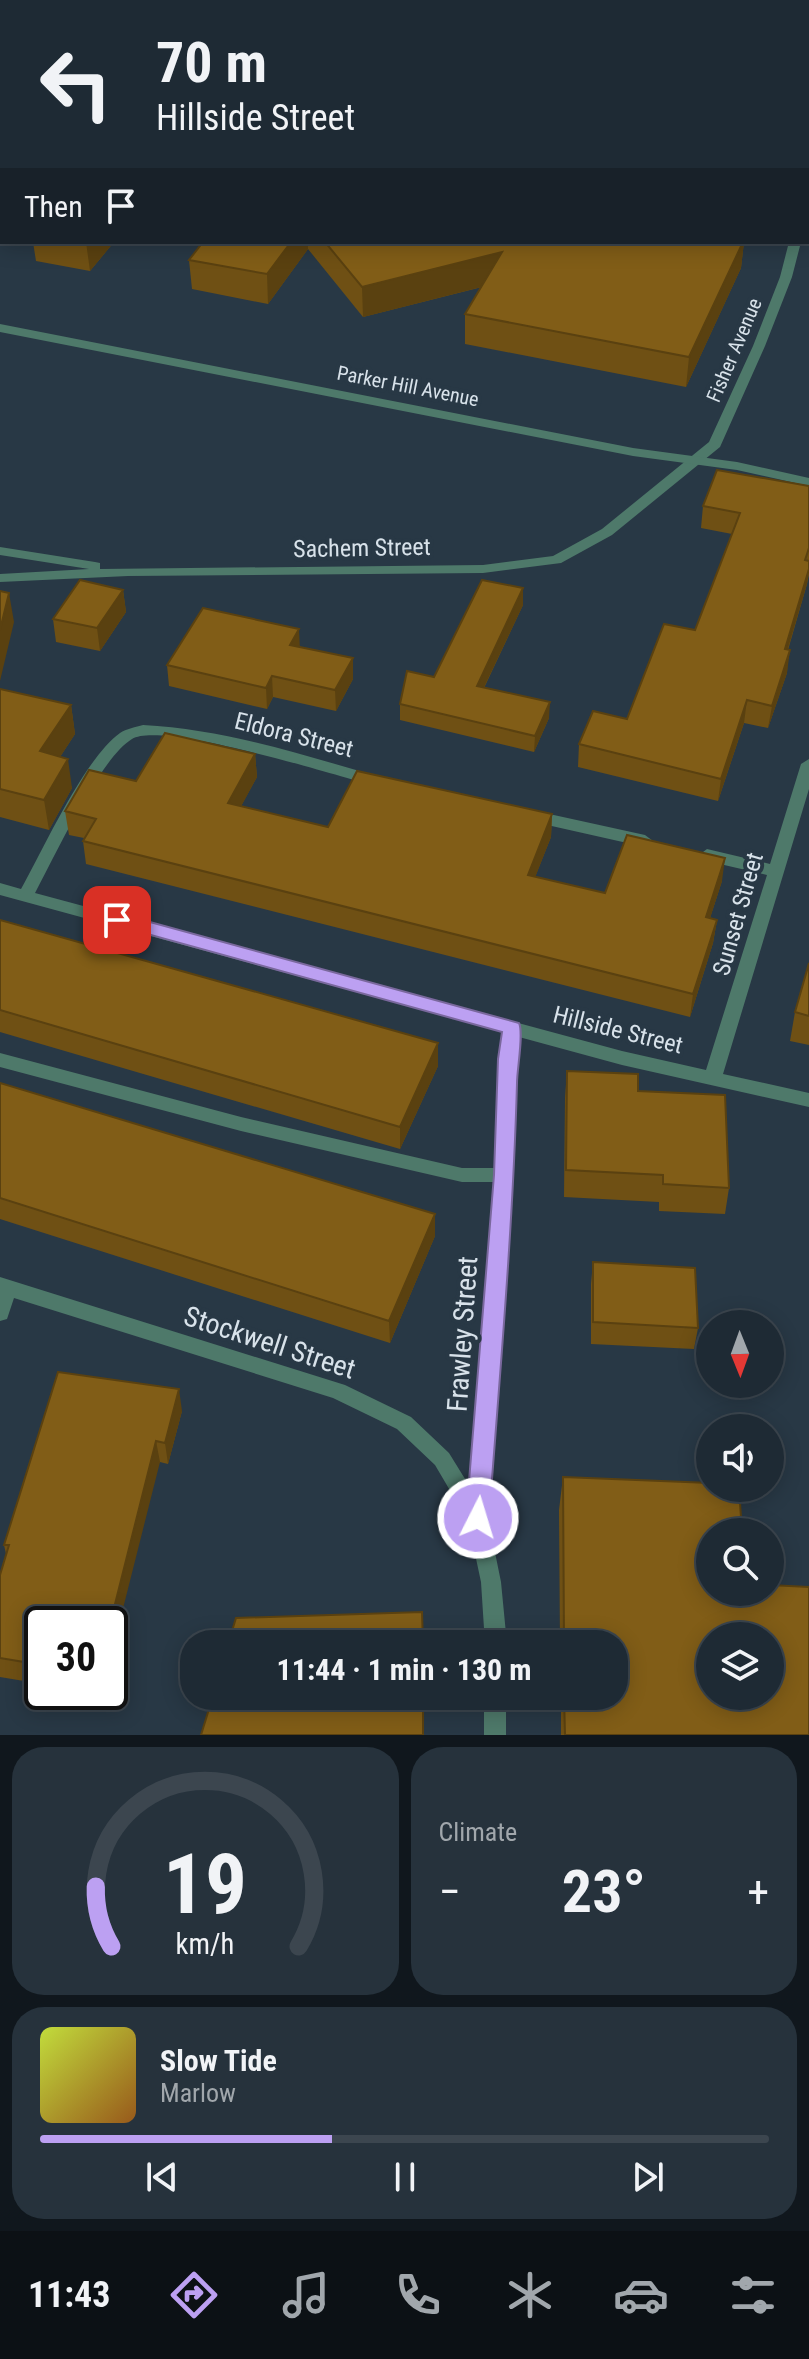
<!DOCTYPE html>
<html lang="en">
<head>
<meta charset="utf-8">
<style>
	body { margin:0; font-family:"Roboto Condensed",sans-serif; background:#26323c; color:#f1f3f6; height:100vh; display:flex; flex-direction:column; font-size:30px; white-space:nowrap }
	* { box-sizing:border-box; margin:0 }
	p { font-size:26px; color:#a1a7ac }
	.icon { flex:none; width:44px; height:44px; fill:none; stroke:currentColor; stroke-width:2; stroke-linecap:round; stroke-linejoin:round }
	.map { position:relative; height:1735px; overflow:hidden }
	.side { display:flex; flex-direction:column; gap:12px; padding:12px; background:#10171d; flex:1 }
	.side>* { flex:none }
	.hud { position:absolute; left:0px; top:0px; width:810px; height:244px; box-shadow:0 4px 20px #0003,0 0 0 2px #3c464f; background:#1e2a34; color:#f1f3f6; overflow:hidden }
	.needle { width:52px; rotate:179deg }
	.tools { position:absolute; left:696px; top:1310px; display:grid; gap:16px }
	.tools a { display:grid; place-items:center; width:88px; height:88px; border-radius:50%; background:#1e2a34; box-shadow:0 4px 20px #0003,0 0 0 2px #3c464f; font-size:40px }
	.speed { position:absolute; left:24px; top:1606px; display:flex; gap:16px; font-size:40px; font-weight:700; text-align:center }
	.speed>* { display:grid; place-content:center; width:104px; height:104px; border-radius:50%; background:#1e2a34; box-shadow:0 4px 20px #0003,0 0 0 2px #3c464f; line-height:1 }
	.speed .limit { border:4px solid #111; border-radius:12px; background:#fff; color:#111 }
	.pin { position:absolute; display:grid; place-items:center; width:68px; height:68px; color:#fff; margin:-34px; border-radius:16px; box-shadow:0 4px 12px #0006 }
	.me { position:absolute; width:88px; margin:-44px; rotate:5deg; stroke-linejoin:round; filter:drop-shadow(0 0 6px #0008) }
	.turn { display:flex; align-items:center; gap:28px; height:168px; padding:0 24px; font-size:36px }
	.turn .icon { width:104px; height:104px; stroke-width:2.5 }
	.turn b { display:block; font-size:56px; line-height:68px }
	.then { display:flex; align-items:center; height:76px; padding:0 24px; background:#0003; gap:16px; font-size:30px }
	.big { font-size:60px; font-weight:700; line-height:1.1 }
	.side .card { flex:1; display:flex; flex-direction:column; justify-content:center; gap:12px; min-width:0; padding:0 28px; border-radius:32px; background:#26323c }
	.side .dial { align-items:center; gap:0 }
	.dial svg { height:208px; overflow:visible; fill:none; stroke:#3c464f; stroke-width:7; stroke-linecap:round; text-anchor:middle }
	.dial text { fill:#f1f3f6; stroke:none }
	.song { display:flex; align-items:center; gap:24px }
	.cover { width:96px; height:96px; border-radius:12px; background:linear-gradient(135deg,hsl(70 70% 55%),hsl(30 70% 35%)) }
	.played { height:8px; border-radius:4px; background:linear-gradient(90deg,#bca0f2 40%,#3c464f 40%) }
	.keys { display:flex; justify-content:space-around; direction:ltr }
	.heat { display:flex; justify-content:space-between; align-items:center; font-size:44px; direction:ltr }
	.side .tiles { flex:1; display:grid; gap:12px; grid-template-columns:1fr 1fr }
	.card:last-child { grid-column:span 2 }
	.trip { position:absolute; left:180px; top:1630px; width:448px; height:80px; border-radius:32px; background:#1e2a34; box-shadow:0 4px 20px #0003,0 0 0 2px #3c464f; font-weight:700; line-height:80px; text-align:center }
	.tab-bar { display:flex; height:128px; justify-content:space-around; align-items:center; background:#0c1115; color:#a1a7ac }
	.tab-bar .icon { width:56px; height:56px }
	.tab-bar .on { color:#bca0f2 }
	.tab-bar b { font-size:36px; color:#f1f3f6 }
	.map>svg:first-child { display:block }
</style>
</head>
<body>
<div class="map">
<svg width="809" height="1735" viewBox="0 0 809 1735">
	<rect width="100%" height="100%" fill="#283845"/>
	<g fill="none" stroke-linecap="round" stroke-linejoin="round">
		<!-- service -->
		<path fill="#4e796a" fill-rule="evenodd" d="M0 1053 241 1117 462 1168H504L510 1170 513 1175 510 1180 504 1182H462L241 1131 0 1067Z"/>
		<!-- minor -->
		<path fill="#4e796a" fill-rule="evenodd" d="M533 0H546L547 2H534Z
			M789 242H801L792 277 765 346 720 447 612 535 561 563 483 573 128 576 0 582V574L89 569 0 555V547L95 562 100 563V569L483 565 553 556 602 529 709 442 753 346 780 277Z
			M143 725C224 729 303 755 380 777L383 781 375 786C335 775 162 721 132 739 100 758 54 858 35 893L622 1051 706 1070 767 875 707 861 699 855 707 849 770 864 801 764 809 759V789L723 1074 809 1093V1107L622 1065 519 1037 516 1059 513 1175 488 1518 501 1582 507 1644H485L481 1582 468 1521 435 1465 397 1429 333 1398 14 1298 7 1319 0 1321V1277L345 1385 411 1417 449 1453 470 1487 495 1175 498 1059 503 1032 0 895V883L21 889C44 848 84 759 120 733 126 729 136 727 143 725Z
			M531 810 645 835 653 841 645 847 525 820 523 816Z
			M484 1696H506V1735H484Z"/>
		<!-- tertiary -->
		<path fill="#4e796a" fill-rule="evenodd" d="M0 324 633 448 737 462 809 478V486L737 470 633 456 0 332Z"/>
	</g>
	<!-- wall -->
	<path fill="#6f5014" d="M591 0H809L808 2H596Z
		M33 242H114L90 271 36 261Z
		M203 242H744L741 268 686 387 465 344V314L482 287 363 317 308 249 268 304 192 289 189 260Z
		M809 486V574L807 584 788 650 787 673 768 728 744 723 718 801 578 767 579 744 627 719 695 630 732 534 701 528 703 506Z
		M523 588V605L484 688 549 718 534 752 400 720V704L434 677Z
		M123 590 126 612 100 651 56 642 53 619Z
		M300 647 353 658V679L336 711 273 697 267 709 169 686 167 665Z
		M0 689 71 705 75 734 60 757 72 788 49 830 0 817Z
		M255 754 257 777 241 806 328 827 552 814 551 837 535 877 605 893 722 881 710 918 717 920 713 943 690 1017 86 864 83 841 84 838 69 835 65 811 136 781Z
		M0 920 438 1066 400 1149 0 1032Z
		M809 963V1045L790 1041 795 1012Z
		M567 1071 638 1091 729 1188 725 1214 659 1211V1202L564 1197 565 1098Z
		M0 1083 435 1214V1236L390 1343 0 1219Z
		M593 1262 698 1328 694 1349 591 1344V1284Z
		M182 1411 168 1464 160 1462 42 1624V1684L0 1677V1575L6 1554 4 1545Z
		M563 1477 710 1592 809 1735H561V1696H614V1644H560L559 1510Z"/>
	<!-- shaded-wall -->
	<path fill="#5a4110" d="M2 160V193L0 195V162Z
		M86 242H114L90 271Z
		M291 242H308V249L268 304 267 274Z
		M743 242H744L741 268 686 387 689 357Z
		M502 252 501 282 363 317 362 287Z
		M809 569 807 584 781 672 785 649Z
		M523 588V605L477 702V686Z
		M123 590 126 612 100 651 97 628Z
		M9 593 14 622 0 681V630Z
		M299 629 300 650 290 645Z
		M790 650 787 673 768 728 772 706Z
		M353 658V679L336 711 335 690Z
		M272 676 273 697 267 709 266 688Z
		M747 700 744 723 718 801 721 779Z
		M550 702 549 718 534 752 535 736Z
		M71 705 75 734 45 780 40 751Z
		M255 754 257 777 230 827 228 803Z
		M68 759 72 788 49 830 44 800Z
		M552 814 551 837 527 898 528 875Z
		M725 858 722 881 703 940 706 917Z
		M717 920 713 943 690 1017 693 994Z
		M438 1043V1066L400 1149V1127Z
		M435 1214V1236L390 1343 389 1321Z
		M179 1389 182 1411 168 1464 165 1443Z
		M156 1441 160 1462 110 1660V1624Z"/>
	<!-- building -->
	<path fill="#815d17" stroke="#5a4110" stroke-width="2" fill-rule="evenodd" d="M40 0H129L131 2H38Z
		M310 0H354L360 2H308Z
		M645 0H809V13L808 14V2H650Z
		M2 66V160L0 162V68Z
		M203 242H291L267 274 189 260Z
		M325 242H743L689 357 465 314 502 252 362 287Z
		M717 470 809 486V548L805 560 809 561V569L785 649 790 650 772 706 747 700 721 779 579 744 593 711 627 719 664 624 695 630 740 513 703 506Z
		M80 580 123 590 97 628 53 619Z
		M482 580 523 588 477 686 550 702 535 736 400 704 407 671 434 677Z
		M0 591 9 593 0 630Z
		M203 608 299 629 290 645 353 658 335 690 272 676 266 688 167 665Z
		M0 689 71 705 40 751 68 759 44 800 0 789Z
		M165 733 255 754 228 803 328 827 357 771 552 814 528 875 605 893 627 835 725 858 706 917 717 920 693 994 83 841 96 819 65 811 89 770 136 781Z
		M0 920 438 1043 400 1127 0 1010Z
		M809 963V1016L795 1012Z
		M567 1071 638 1074V1091L725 1095 729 1188 663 1184V1175L566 1170Z
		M0 1083 435 1214 389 1321 0 1198Z
		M593 1262 695 1268 698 1328 593 1322Z
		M58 1372 179 1389 165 1443 156 1441 110 1624H42V1665L0 1658V1575L9 1545H4Z
		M563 1477 710 1483V1488H739L742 1532H710V1592H770V1585L809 1587V1735H565L564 1696H614V1644H564ZM710 1636H770V1696H710Z
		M422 1612 423 1644H228L236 1618Z
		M213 1696H423V1735H201Z"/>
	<!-- route -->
	<path fill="#bca0f2" stroke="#7a689d" stroke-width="2" d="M117 913 519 1023C524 1033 517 1069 517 1083 513 1228 500 1373 489 1518L486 1526 478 1529 470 1526 466 1518 494 1175 498 1059 502 1032 111 924 108 920Z"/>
	<g text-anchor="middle" stroke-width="8" stroke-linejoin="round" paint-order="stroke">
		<!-- far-street labels -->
		<g font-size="20" fill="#d8e2ea" stroke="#283845">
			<text transform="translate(734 350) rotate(-67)" y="7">Fisher Avenue</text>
			<text transform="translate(408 386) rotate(11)" y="7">Parker Hill Avenue</text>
		</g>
		<!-- street labels -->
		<g font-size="24" fill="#d8e2ea" stroke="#283845">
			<text transform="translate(362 548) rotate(-1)" y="8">Sachem Street</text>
			<text transform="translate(294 735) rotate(14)" y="8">Eldora Street</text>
			<text transform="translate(738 914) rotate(-74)" y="8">Sunset Street</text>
			<text transform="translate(618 1030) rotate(14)" y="8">Hillside Street</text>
		</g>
		<!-- near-street labels -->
		<g font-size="28" fill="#d8e2ea" stroke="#283845">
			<text transform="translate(462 1334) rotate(-86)" y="10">Frawley Street</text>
			<text transform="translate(270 1342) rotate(18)" y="10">Stockwell Street</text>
		</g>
	</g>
</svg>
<div class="tools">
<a><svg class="needle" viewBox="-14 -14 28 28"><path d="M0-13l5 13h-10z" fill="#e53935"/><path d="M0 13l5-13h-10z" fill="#a1a7ac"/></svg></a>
<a><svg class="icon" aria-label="sound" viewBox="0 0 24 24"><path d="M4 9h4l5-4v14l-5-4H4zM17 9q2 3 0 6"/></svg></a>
<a><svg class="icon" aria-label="search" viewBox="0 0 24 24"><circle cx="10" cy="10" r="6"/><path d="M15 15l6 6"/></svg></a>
<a><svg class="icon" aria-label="layers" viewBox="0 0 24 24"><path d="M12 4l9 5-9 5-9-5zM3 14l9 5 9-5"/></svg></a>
</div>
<div class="speed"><div class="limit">30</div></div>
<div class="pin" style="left:117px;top:920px;background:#d93025"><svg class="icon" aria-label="arrive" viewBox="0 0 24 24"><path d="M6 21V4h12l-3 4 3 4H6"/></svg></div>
<svg class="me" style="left:478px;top:1518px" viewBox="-20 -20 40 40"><circle r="17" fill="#bca0f2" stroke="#fff" stroke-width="3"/><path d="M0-11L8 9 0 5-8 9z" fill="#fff"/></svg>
<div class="trip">11:44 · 1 min · 130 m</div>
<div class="hud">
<div class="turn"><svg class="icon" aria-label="left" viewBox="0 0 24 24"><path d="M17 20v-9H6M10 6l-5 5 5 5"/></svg><div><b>70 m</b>Hillside Street</div></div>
<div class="then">Then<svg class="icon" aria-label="arrive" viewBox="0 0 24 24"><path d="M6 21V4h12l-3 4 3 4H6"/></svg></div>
</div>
</div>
<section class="side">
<div class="tiles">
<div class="card dial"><svg viewBox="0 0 100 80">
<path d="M14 69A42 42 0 1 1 86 69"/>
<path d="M14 69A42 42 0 0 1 8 46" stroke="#bca0f2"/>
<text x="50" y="56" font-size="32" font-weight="700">19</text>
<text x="50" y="72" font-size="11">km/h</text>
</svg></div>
<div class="card"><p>Climate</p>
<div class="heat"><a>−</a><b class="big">23°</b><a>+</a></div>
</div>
<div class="card">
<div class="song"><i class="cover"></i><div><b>Slow Tide</b><p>Marlow</p></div></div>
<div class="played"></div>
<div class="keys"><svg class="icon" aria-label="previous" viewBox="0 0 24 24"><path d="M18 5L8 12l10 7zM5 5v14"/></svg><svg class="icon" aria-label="pause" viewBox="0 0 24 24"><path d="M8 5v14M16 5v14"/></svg><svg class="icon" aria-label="next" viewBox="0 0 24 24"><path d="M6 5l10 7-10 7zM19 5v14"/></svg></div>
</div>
</div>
</section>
<nav class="tab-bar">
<b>11:43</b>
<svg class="icon on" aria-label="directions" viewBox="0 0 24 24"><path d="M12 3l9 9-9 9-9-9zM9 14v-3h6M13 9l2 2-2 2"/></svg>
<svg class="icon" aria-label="music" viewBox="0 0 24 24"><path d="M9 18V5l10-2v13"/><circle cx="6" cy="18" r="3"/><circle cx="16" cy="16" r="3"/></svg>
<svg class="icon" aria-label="phone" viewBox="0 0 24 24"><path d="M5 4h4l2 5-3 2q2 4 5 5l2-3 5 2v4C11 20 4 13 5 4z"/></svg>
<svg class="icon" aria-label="climate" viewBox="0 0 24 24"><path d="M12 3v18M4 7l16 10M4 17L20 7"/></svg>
<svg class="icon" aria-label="car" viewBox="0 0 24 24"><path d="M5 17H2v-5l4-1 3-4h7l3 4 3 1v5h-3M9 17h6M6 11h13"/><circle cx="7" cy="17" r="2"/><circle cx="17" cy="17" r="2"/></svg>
<svg class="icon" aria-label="filters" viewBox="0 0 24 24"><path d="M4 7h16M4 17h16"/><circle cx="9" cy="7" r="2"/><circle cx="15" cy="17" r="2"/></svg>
</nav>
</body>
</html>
